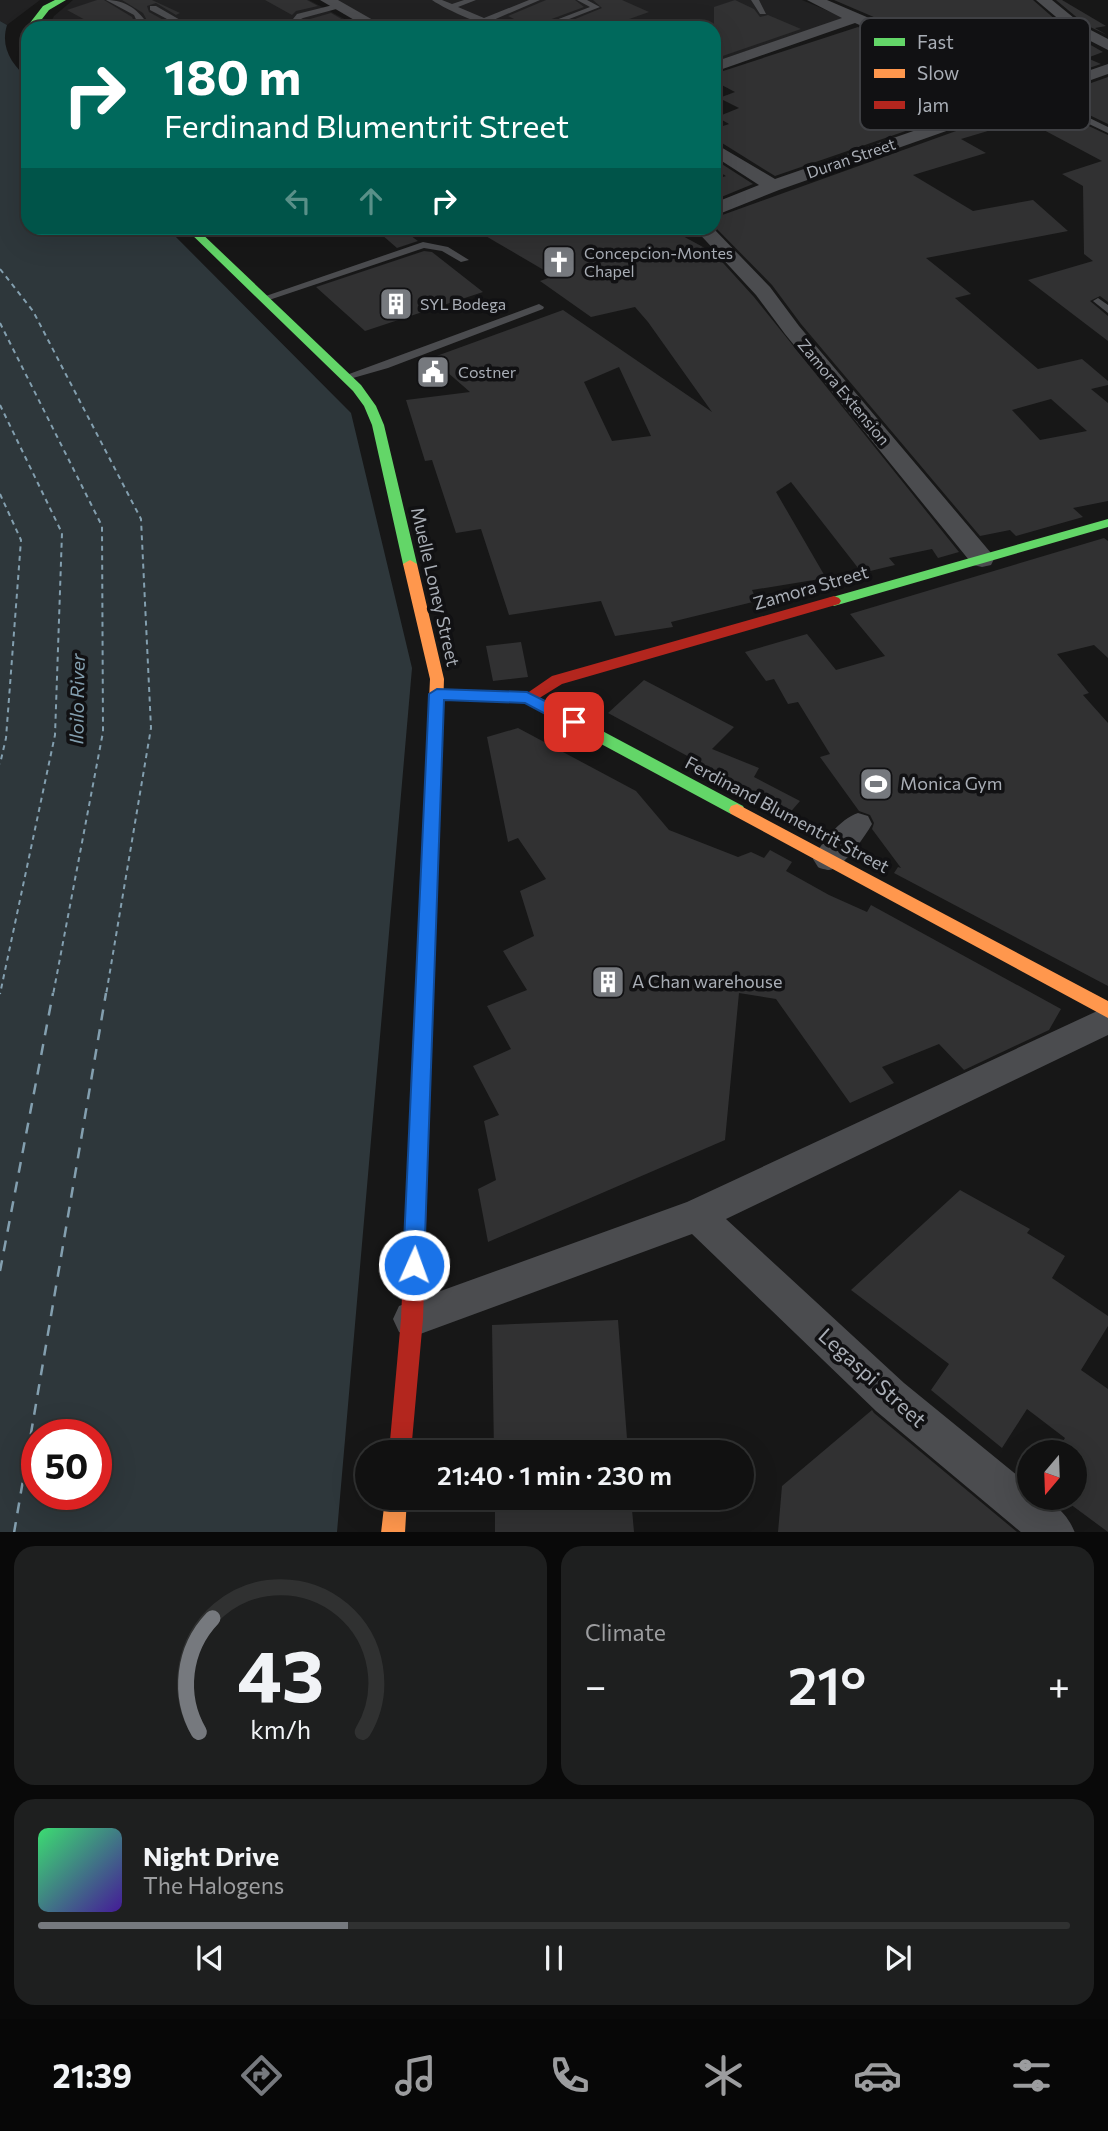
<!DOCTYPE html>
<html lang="en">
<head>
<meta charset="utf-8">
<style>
	body { margin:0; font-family:Commissioner,sans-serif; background:#1e1f1f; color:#f1f3f6; height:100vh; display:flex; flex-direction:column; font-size:26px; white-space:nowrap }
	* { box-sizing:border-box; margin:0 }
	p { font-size:23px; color:#9c9d9f }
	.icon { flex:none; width:38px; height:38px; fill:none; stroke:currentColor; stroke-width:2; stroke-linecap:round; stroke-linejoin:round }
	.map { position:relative; height:1532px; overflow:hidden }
	.drawer { display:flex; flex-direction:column; gap:14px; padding:14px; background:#090909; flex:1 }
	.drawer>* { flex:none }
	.guide { position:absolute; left:21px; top:21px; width:700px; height:214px; border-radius:21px; box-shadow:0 7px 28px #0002,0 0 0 2px #303131; background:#00695c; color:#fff; overflow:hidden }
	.needle { width:46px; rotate:199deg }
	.controls { position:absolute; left:1017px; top:1440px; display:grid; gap:14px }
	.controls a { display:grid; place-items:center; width:70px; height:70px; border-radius:50%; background:#111; box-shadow:0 7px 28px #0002,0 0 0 2px #303131; font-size:35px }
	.speed { position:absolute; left:21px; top:1419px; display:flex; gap:14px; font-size:35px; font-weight:700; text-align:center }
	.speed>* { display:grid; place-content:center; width:91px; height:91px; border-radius:50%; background:#111; box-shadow:0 7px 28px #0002,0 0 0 2px #303131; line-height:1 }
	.speed .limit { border:10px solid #d22; background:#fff; color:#111 }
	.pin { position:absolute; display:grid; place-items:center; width:60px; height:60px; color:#fff; margin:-30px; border-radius:14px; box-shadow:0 4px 10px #0006 }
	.me { position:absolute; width:77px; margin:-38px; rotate:2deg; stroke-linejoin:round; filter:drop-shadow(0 0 5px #0008) }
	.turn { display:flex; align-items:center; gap:24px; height:147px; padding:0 28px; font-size:32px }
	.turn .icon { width:91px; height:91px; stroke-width:2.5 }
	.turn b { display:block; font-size:49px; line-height:60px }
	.lanes { display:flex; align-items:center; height:66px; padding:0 28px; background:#0003; justify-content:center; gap:35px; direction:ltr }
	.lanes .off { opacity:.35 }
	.big { font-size:52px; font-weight:600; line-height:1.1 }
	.drawer .card { flex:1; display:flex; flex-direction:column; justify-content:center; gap:10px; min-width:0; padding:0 24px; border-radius:21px; background:#1e1f1f }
	.drawer .dial { align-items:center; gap:0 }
	.dial svg { height:182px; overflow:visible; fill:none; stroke:#303131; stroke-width:7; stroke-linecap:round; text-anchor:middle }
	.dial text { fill:#f1f3f6; stroke:none }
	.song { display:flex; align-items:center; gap:21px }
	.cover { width:84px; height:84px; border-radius:10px; background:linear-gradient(135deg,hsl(140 70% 55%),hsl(260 70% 35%)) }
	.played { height:7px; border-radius:4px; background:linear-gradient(90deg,#76797e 30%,#303131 30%) }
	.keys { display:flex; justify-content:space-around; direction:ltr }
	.heat { display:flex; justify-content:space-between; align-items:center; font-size:38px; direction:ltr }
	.drawer .tiles { flex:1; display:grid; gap:14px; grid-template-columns:1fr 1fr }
	.card:last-child { grid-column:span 2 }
	.trip { position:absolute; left:355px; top:1440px; width:399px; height:70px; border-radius:35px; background:#111; box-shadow:0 7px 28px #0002,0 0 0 2px #303131; font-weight:600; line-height:70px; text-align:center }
	.tab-bar { display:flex; height:112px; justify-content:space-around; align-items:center; background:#070707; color:#9c9d9f }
	.tab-bar .icon { width:49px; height:49px }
	.tab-bar .on { color:#76797e }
	.tab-bar b { font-size:32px; color:#f1f3f6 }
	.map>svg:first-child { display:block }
</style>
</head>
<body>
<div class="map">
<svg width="1108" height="1533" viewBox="0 0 1108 1533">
	<rect width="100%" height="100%" fill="#171717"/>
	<!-- built -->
	<path fill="#212122" d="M0 0H40L7 25 0 21Z
		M73 0H309L361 28H48L54 16Z
		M331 0H802L845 18 714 62V28H383Z"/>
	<!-- water -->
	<path fill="#2e373b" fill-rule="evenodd" d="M0 21 7 25C0 48 12 64 28 79V83L23 85 28 90V228H167L351 413 412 668 337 1532H0ZM37 1435H96V1494H37Z"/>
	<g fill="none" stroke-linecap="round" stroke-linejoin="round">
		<!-- ferry-far1 -->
		<path stroke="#839faf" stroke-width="2" stroke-dasharray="5 4.5" stroke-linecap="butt" d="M0 269 33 311 141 519 151 728 106 995
			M0 323 102 526 103 732 53 995
			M0 405 62 533 55 735 0 994
			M0 494 21 540 6 738 0 764"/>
		<!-- ferry -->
		<path stroke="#839faf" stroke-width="2.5" stroke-dasharray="11 9" stroke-linecap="butt" d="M0 1271 53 993
			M14 1533 106 993"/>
	</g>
	<!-- building -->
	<path fill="#313132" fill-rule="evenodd" d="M97 0H104L132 17 137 28H100L67 10Z
		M122 0H152L180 13 176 15 156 3 147 6 149 12 178 28H151L143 13Z
		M265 0H307L318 6 296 11 292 15Z
		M546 0H575L584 7 530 27 508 16Z
		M593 0H622L649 12 604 28H572L563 24 602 8Z
		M735 0 754 9 760 17 768 15 801 29 714 59V7Z
		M834 0H1033L1073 35 1103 52 1087 58 1101 64 1035 86Z
		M1056 0H1062L1106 26 1095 28 1107 35 1086 25Z
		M331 13 357 28H315L303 21Z
		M858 27 894 43 864 54 861 60 865 65 878 64 915 52 1013 94 775 176 714 138V129L729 124 717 117 739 108 719 98 735 92 714 81V74Z
		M1108 77V124L1052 97Z
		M1037 102 1108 135V302L1100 296 1090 301 1108 316V341L1028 280 1093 261 1084 254 1083 186 1062 174 1102 161 1025 120 961 139 986 153 913 175 973 211 1033 200 1068 231 926 258 971 294 955 298 1038 369 1082 359 1108 381V385L1091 389 1108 403V501L1073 508 1083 517 1016 536 1010 530 980 536 801 324 772 285 714 226V218ZM1051 399 1087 431 1040 440 1012 410Z
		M714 159 753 184 714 200V180L726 176 714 169Z
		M374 228H400L418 241 397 248Z
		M472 228H668L714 253 754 297 959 552 938 558 932 549 889 558 895 565 862 573 791 482 776 492 826 578 752 590 757 601 671 622 673 627 615 636 601 601 509 615 481 529 456 533 432 460 425 461 406 400 470 392 431 358 563 310 712 412 648 322 635 307 591 317 540 281 554 276ZM619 367 651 436 612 441 584 382Z
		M424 251 432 252 483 292 365 331 316 287Z
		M1104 538 1108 541V658L1094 645 1057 654 1089 693 1083 695 1108 723V986L894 873 898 867 901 868 872 829 874 823 870 815 859 811 820 757 830 754 798 702 788 704 774 679 766 681 745 652 807 634 836 670 885 656 850 614Z
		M521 642 528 677 493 681 486 646Z
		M644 680 734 727 712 749 759 768 754 777 800 801 787 816 746 794 748 792 700 770 704 765 608 713Z
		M518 728 636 791 669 830 738 857 751 852 764 858 770 850 792 862 786 871 829 895 867 912 871 905 1061 1009 1049 1030 964 1070 939 1044 882 1067 894 1083 850 1103 776 999 739 993 725 1140 488 1242 478 1189 496 1180 484 1121 499 1115 473 1066 511 1049 487 1006 527 990 503 951 534 936 520 891 546 879 518 838 508 842 487 737Z
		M960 1190 1030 1229 1027 1233 1065 1256 1052 1278 1108 1316V1326L1081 1370 1108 1389V1532L1066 1501 1074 1498V1486L1085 1469 1074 1462V1452H1056L1065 1438 1027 1409 1002 1448 931 1390 949 1364 851 1290Z
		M618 1320 628 1452H494L492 1325Z
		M872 1410 874 1413 1017 1532H778L782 1486Z
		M495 1498H631L634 1532H495Z"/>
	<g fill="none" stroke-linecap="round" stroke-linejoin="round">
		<!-- lane -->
		<path fill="#4b4c4f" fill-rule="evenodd" d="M106 0C126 0 139 10 149 26L148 28H140L134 15Z
			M432 0H442L452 4 464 0H476L458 7 484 18 529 0H540L491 21 506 28C487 28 448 11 432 0Z
			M577 0H587L600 7 546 28H535L590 7Z
			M751 0H759L766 14H760Z
			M337 4H340V8L303 18 297 21 293 19 297 14Z
			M150 6H156L194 28H184L150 10Z
			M1030 92H1036L1108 127V133L1030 96Z
			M423 242 448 247 469 260 461 262 442 251 424 248 269 300 260 298Z
			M1098 298 1108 305V313L1093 301Z
			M539 304 544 307 543 309 388 368 346 380 341 377Z"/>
		<!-- street -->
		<path fill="#4b4c4f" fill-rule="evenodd" d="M320 0H338L387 28H368Z
			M807 0H827L1035 89 1108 64V74L779 190 714 216V203L759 185 714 156V143L775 179 1020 94 915 49 877 62H865L863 59 865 56 901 43 855 23 714 72V62L842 18Z
			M1036 0H1052L1085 27 1108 39V50L1075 33Z
			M694 228H713L770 287 799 326 991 553 994 559 991 565 982 567 973 565 785 334 756 295Z
			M858 813 868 816 872 824C866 835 842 870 829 870 827 870 819 868 818 867L813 859C822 842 840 819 858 813Z
			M1108 1006V1035L726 1219 904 1383 1029 1485V1498C1051 1498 1067 1512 1075 1533H1022L876 1411 692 1234 412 1337 399 1332 393 1319 399 1306 687 1202Z"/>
		<!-- fast -->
		<path fill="#63d668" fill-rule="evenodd" d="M55 0H66L49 10 35 28 27 30 26 28 43 6Z
			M185 228H196L361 385 376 406 384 425 417 564 415 567H405L403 564 372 425 364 406 353 391Z
			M1108 519V527L834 606 827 601 829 598Z
			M437 689 533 694 743 806 745 810 743 814H731L525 703 432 698 429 694 432 690Z"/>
		<!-- slow -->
		<path fill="#ff974d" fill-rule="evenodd" d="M410 560 417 564 444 679 433 1006 430 1011 424 1014 418 1011 415 1006 430 679 403 564Z
			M737 804 1108 1001V1018L731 814 729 810 731 806Z
			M385 1498H407L405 1533H381Z"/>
		<!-- jam -->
		<path fill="#b3261e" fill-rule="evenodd" d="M834 596 839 598 841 601 839 604 562 684 533 702H523L520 698 552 676Z
			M424 998 430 1001 433 1006 423 1319 411 1452H389L401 1319 415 1006 418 1001Z"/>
	</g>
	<!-- route -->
	<path fill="#1a73e8" stroke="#114b97" stroke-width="2" d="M437 689 527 692 579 718 581 722 579 726H568L525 703 444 700 424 1265 421 1272 414 1275 406 1272 403 1265 429 694Z"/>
	<!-- icons -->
	<defs>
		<symbol id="church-square" viewBox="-11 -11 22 22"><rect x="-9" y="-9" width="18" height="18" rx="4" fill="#76797e" stroke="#111113"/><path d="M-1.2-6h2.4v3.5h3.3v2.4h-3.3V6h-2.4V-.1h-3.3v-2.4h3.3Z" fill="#fff"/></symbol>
		<symbol id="building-square" viewBox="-11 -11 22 22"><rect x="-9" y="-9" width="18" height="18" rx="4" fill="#76797e" stroke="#111113"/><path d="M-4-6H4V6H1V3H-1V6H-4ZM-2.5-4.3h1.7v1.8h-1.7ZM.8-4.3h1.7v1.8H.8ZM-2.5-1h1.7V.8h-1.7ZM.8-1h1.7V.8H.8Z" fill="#fff"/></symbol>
		<symbol id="civic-square" viewBox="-11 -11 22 22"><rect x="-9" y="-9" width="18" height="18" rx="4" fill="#76797e" stroke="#111113"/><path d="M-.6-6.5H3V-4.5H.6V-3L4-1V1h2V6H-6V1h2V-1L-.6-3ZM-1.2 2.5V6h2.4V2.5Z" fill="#fff"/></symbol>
		<symbol id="stadium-square" viewBox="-11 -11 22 22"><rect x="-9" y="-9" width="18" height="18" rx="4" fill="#76797e" stroke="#111113"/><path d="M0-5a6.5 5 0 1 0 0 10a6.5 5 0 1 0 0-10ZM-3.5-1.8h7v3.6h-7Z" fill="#fff"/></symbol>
	</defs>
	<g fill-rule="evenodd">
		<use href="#church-square" x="540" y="243" width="38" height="38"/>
		<use href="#building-square" x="377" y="285" width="38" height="38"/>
		<use href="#civic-square" x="414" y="353" width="38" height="38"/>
		<use href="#stadium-square" x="857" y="765" width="38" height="38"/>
		<use href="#building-square" x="589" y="963" width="38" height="38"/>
	</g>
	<g text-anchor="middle" stroke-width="7" stroke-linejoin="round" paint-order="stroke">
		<!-- far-street labels -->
		<g font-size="16" fill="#a9aeb6" stroke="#111113">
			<text transform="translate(851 158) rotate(-19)" y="6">Duran Street</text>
			<text transform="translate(844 392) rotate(50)" y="6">Zamora Extension</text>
		</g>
		<!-- far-poi labels -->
		<g font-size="16" fill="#a9aeb6" stroke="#111113" text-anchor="start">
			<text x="584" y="259">Concepcion-Montes<tspan x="584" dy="18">Chapel</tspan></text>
			<text x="420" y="310">SYL Bodega</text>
			<text x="458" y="378">Costner</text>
		</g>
		<!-- street labels -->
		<g font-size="18" fill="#a9aeb6" stroke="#111113">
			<text transform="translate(435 587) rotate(77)" y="6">Muelle Loney Street</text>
			<text transform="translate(811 588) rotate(-16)" y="6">Zamora Street</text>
			<text transform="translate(787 815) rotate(28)" y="6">Ferdinand Blumentrit Street</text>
		</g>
		<!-- poi labels -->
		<g font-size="18" fill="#a9aeb6" stroke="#111113" text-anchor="start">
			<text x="900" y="790">Monica Gym</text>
			<text x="632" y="988">A Chan warehouse</text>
		</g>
		<!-- water labels -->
		<g font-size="19" font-style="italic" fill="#839faf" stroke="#111113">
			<text transform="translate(77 699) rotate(-89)" y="7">Iloilo River</text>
		</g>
		<!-- near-street labels -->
		<g font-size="21" fill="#a9aeb6" stroke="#111113">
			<text transform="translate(872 1378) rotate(42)" y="7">Legaspi Street</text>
		</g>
	</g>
	<!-- legend -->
	<rect x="860" y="18" width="230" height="112" rx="10" fill="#111113" stroke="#3f4044" stroke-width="2"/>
	<rect x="874" y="38" width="31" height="8" fill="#63d668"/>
	<rect x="874" y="69" width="31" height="9" fill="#ff974d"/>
	<rect x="874" y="101" width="31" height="8" fill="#b3261e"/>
	<g font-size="19" fill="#a9aeb6">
		<text x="917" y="49">Fast</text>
		<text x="917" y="80">Slow</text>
		<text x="917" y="112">Jam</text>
	</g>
</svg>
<div class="controls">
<a><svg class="needle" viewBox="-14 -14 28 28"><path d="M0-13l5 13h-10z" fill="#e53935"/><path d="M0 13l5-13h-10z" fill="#9c9d9f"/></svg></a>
</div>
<div class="speed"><div class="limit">50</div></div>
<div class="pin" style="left:574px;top:722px;background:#d93025"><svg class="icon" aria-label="arrive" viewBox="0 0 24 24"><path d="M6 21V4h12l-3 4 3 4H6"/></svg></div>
<svg class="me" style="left:414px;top:1265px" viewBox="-20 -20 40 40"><circle r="17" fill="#1a73e8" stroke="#fff" stroke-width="3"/><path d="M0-11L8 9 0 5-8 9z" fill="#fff"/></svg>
<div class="trip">21:40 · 1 min · 230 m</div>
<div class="guide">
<div class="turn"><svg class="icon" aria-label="right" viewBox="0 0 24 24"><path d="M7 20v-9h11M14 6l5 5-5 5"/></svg><div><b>180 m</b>Ferdinand Blumentrit Street</div></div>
<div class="lanes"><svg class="icon off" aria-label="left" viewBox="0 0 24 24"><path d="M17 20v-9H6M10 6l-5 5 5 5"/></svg><svg class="icon off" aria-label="ahead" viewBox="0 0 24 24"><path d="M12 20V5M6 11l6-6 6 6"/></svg><svg class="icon" aria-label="right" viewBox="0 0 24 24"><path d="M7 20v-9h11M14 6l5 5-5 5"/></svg></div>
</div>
</div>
<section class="drawer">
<div class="tiles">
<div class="card dial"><svg viewBox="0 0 100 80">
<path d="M14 69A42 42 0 1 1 86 69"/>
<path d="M14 69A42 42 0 0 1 20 19" stroke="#76797e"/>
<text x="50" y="56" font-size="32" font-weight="700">43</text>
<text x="50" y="72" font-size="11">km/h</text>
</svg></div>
<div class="card"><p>Climate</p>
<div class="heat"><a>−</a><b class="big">21°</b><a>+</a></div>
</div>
<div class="card">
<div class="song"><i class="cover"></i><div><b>Night Drive</b><p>The Halogens</p></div></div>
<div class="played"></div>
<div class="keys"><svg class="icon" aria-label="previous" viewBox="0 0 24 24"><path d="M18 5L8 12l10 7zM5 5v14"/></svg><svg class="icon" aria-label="pause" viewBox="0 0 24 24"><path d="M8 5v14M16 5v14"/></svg><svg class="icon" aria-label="next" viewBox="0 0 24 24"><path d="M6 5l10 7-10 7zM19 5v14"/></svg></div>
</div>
</div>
</section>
<nav class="tab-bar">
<b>21:39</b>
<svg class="icon on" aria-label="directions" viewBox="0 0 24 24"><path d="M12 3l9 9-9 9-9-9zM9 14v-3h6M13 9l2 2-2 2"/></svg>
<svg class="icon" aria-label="music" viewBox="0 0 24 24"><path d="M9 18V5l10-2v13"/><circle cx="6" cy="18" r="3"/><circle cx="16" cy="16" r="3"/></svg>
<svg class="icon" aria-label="phone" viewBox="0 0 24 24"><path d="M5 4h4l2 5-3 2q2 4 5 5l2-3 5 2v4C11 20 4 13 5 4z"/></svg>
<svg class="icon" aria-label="climate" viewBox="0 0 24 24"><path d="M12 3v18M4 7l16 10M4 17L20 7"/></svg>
<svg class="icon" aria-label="car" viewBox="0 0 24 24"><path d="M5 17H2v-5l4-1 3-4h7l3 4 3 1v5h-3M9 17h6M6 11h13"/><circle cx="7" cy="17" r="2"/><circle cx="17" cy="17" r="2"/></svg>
<svg class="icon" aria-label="filters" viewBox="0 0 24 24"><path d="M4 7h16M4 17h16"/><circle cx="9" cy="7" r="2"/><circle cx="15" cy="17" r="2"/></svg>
</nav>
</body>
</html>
